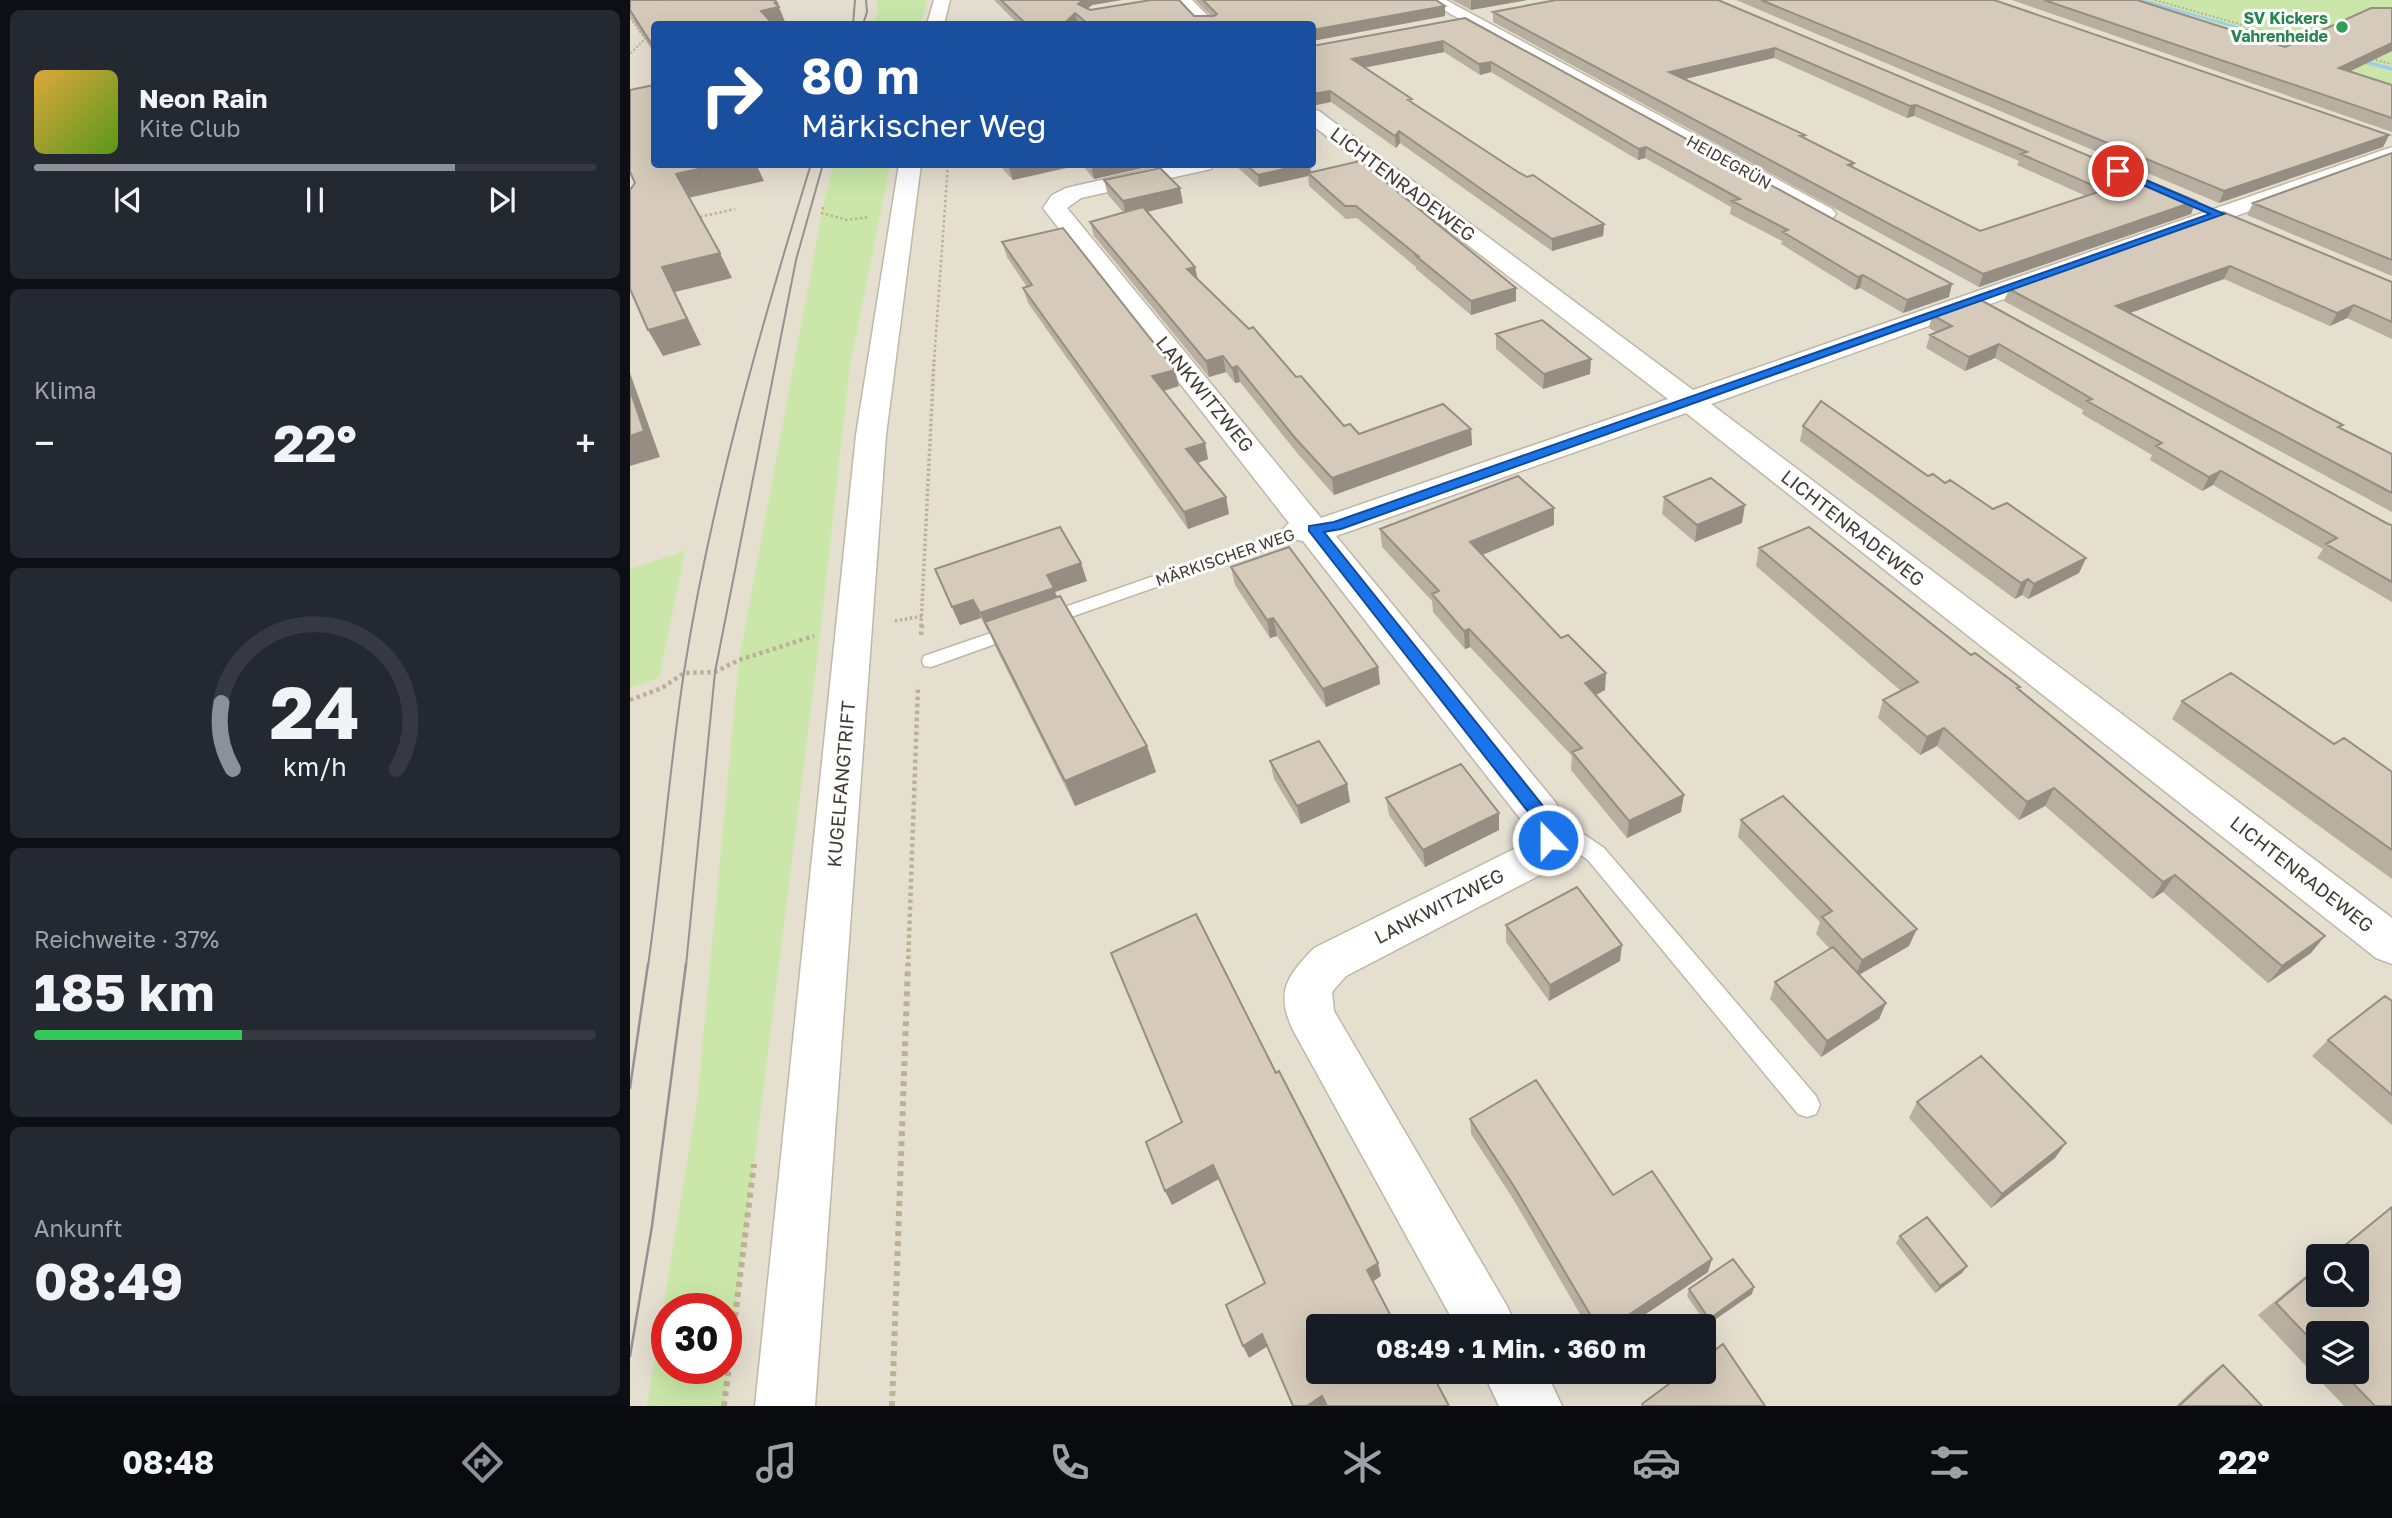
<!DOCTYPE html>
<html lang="de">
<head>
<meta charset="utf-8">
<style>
	body { margin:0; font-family:"Golos Text",sans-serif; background:#242831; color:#f1f3f6; height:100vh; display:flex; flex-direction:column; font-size:26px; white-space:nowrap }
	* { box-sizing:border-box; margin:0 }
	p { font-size:23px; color:#9ea1a6 }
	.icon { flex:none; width:38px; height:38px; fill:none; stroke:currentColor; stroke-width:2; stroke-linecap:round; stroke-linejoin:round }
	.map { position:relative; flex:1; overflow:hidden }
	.drawer { display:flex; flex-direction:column; gap:10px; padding:10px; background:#0d0f14; width:630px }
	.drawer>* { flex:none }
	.banner { position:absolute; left:21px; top:21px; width:665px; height:147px; border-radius:7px; box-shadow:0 7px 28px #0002; background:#1a4fa0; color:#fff; overflow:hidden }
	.controls { position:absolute; left:1676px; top:1244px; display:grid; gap:14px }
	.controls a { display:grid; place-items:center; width:63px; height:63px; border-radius:7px; background:#171b24; box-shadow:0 7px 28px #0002; font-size:35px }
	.speed { position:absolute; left:21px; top:1293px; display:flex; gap:14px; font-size:35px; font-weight:700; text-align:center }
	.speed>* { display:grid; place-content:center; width:91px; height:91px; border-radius:50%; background:#171b24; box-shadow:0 7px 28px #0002; line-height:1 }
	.speed .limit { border:10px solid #d22; background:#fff; color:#111 }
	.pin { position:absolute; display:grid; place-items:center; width:60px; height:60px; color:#fff; margin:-30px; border:4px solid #fff; border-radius:50%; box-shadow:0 2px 7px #0007 }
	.me { position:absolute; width:77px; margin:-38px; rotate:338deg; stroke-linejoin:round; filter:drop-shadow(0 0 5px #0008) }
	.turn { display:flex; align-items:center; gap:24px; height:147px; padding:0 35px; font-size:32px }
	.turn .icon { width:91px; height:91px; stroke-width:2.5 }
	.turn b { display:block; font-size:49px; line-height:60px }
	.big { font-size:52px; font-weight:700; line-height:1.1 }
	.drawer .widget { flex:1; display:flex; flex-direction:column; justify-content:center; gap:10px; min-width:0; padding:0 24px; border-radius:10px; background:#242831 }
	.drawer .dial { align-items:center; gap:0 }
	.dial svg { height:182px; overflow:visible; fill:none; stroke:#363941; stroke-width:7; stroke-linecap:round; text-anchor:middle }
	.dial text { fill:#f1f3f6; stroke:none }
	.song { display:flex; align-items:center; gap:21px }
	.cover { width:84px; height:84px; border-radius:10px; background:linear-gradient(135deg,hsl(40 70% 55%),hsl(90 70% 35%)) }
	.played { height:7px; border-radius:4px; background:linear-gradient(90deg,#8c9099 75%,#363941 75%) }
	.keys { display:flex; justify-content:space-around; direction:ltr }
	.heat { display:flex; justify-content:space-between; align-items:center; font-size:38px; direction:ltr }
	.charge { height:10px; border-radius:5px; background:linear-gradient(90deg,#34c759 37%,#363941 0) }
	.trip { position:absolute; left:676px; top:1314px; width:410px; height:70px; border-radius:7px; background:#171b24; box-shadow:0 7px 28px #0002; font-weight:700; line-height:70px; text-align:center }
	.menu { display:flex; height:112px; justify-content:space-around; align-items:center; background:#090b0e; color:#9ea1a6 }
	.menu .icon { width:49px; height:49px }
	.menu .current { color:#8c9099 }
	.menu b { font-size:32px; color:#f1f3f6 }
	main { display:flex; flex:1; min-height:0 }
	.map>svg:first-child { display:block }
</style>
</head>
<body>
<main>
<section class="drawer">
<div class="widget">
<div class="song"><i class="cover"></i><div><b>Neon Rain</b><p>Kite Club</p></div></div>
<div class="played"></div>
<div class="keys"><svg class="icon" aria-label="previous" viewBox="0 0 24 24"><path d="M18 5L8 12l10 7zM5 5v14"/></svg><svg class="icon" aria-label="pause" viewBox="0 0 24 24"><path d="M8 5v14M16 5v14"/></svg><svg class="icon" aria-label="next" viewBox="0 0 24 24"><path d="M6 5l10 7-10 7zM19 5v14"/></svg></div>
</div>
<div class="widget"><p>Klima</p>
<div class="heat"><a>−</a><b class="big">22°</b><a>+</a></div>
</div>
<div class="widget dial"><svg viewBox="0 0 100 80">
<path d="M14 69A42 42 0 1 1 86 69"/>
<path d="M14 69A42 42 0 0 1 9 40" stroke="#8c9099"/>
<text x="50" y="56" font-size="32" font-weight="700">24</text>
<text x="50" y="72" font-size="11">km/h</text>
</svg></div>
<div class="widget"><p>Reichweite · 37%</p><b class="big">185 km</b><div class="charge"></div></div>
<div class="widget"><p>Ankunft</p><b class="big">08:49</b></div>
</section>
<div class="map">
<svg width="1762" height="1406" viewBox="0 0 1762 1406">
	<rect width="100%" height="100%" fill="#f1ede2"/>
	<!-- residential -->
	<path fill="#e5dfd0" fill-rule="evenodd" d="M0 0H1490L1762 88V1406H0ZM24 24H682V164H24ZM1689 1256H1727V1295H1689ZM37 1309H96V1368H37ZM688 1326H1073V1372H688ZM1689 1334H1727V1372H1689Z"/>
	<!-- green -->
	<path fill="#cae7a9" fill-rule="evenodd" d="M246 0H297L291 24H243L248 10Z
		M1490 0H1762V88Z
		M203 165H260L220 365 190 635 94 1406H17L67 1102 109 660 193 207ZM37 1309H96V1368H37Z
		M55 551 29 678 0 688V569Z"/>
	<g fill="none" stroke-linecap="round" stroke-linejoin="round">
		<!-- stream -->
		<path fill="#9ccdf0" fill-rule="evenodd" d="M1507 0H1516L1681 47 1676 48Z
			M1723 57 1762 67V71L1721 60Z"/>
		<defs>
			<path id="service" d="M668 526 676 531 674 535 421 624H409L406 620 409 616Z
				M387 624 393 626 396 630 393 634 301 667 294 666 292 661 294 656Z
				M917 828 955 835 974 848 1186 1096 1190 1105 1186 1114 1177 1117 1168 1114 958 860 942 849 909 843 906 837 909 831Z"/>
			<path id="minor" d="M545 0H562L586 24H568Z
				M796 0H816L1202 209 1206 214 1202 219H1186Z
				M682 109 689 111 1063 390 1762 147V160L1081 404 1762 918V964L1746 958 1056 413 706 536 926 803 939 840 933 852 914 873 716 976 702 992 704 1011 877 1306 886 1326H826L663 1030C645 992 657 976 684 948L884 849 896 836 892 821 673 541 656 538 651 531 659 523 413 208 422 195 436 188 541 164H584L581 169 451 198 437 208 691 518 1038 399 682 125Z
				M853 1372H916L932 1406H869Z"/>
			<path id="tertiary" d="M304 0H320L314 24H297Z
				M269 164H291L256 435 185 1406H125L226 435Z"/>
		</defs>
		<!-- service casing -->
		<use href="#service" stroke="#bfb7a8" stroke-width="3"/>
		<!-- minor casing -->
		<use href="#minor" stroke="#bfb7a8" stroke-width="3"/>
		<!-- tertiary casing -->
		<use href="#tertiary" stroke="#bfb7a8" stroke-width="3"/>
		<!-- path-far4 -->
		<path stroke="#beb096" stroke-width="2" stroke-dasharray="2 2" stroke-linecap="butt" d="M1525 0 1672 42
			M0 18 15 39 0 54
			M1742 59 1762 64"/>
		<!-- path-far3 -->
		<path stroke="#beb096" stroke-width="2.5" stroke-dasharray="2.5 2.5" stroke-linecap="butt" d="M193 207 192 213 217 220 240 217
			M65 218 105 209
			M304 362 318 164"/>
		<!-- path-far2 -->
		<path stroke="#beb096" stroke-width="3.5" stroke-dasharray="2.5 2.5" stroke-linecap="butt" d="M265 621 292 616
			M291 626 304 360"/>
		<!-- path-far1 -->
		<path stroke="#beb096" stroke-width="4.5" stroke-dasharray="3.5 3.5" stroke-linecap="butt" d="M291 635 292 624
			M0 700 32 688 54 673 85 672 109 660 184 636
			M278 966 288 686"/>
		<!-- path -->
		<path stroke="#beb096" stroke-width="6" stroke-dasharray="5 5" stroke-linecap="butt" d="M94 1406 124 1164
			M262 1406 278 964"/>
		<!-- service -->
		<use href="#service" fill="#fff" fill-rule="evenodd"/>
		<!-- minor -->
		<use href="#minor" fill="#fff" fill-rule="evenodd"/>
		<!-- tertiary -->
		<use href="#tertiary" fill="#fff" fill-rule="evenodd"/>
		<!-- tram-far1 -->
		<path stroke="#929292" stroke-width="2" d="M223 24 225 0
			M233 24 237 12 236 0
			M18 966C32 869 39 770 54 672 81 500 130 330 181 164
			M56 966 85 672 166 260 193 164"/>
		<!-- tram -->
		<path stroke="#929292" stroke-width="2.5" d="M0 1088 18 964
			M0 1356 22 1226 56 964"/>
	</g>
	<!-- wall -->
	<path fill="#b8afa0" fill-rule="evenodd" d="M0 0 147 3 156 24H24V53L0 16Z
		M364 0H492L462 5 457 9 460 10 581 16 565 0H806L815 16 682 41V24H449L448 23 447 24H388Z
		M822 0H897L841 10Z
		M1088 0 1566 201 1561 214 1349 287 863 22V12ZM1144 58 1277 118 1284 116 1389 161 1387 165 1456 196 1350 231 1223 167 1224 163 1175 138V135L1054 79Z
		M1106 0H1364L1759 135 1753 147 1589 203Z
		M1382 0H1507L1655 47 1762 8V51L1720 71 1762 85V132Z
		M835 18 1319 297 1273 313 1230 288 1225 290 1151 244 1152 241 1100 214 1101 207 1015 158 1008 160 861 72 850 75 814 52 735 67 783 103 888 172 974 224 973 236 922 251 770 143 766 148 701 102 682 46Z
		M1762 153V276L1617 215 1623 203Z
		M368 164H517V167L464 179 452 165 383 180Z
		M604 164H680L681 173 886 288V301L841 315 786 269V267L727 218 716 219 679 186 678 176 629 187Z
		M474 180 553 203 517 212 565 267 568 279 714 426 729 434 841 429 842 445 704 495 668 454 610 382 605 383 596 372 579 377 464 236 460 222 493 212 478 195Z
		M1593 212 1762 282V339L1717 318 1700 326 1594 279 1499 313 1713 425 1711 428 1762 454V512L1374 301 1379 289Z
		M372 242 549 386 534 391 575 443 578 459 567 463 596 497 599 514 558 529 398 303 393 288 397 287 377 257Z
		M1349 299 1758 524 1762 525V602L1687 558 1693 549 1583 485 1572 491 1520 460 1522 455 1452 414 1453 410 1365 358 1335 371 1296 348 1300 335 1306 332 1299 328 1302 315Z
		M866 334 960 374 913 389 866 349Z
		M1173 426 1315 483 1456 558 1449 573 1398 599 1392 595 1385 599 1170 441Z
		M1034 497 1112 523 1065 542 1032 514Z
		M924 525 852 555 975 690 966 695 1051 812 997 838 941 770 942 756 840 647 835 649 803 612 802 601 752 547 750 529Z
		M1129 548 1341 655 1389 689 1681 953 1638 983 1533 892 1522 899 1415 806 1389 820 1307 746 1290 755 1248 718 1253 700 1271 691 1126 566Z
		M601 567 748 667 750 684 696 707 647 636 640 638 605 585Z
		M305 569 457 581 425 592 427 597 517 746 526 772 445 806 366 648 359 631H358L351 618 330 625Z
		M1552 701 1704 744 1762 772V879L1542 719Z
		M640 761 717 784 720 802 671 824 644 779Z
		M756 798 869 813V830L795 867 759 815Z
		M1111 820 1279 946 1229 975 1256 1003 1249 1019 1191 1057 1140 999 1145 982 1200 949 1186 934 1190 922 1108 837Z
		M876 925 990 961 919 1001 876 942Z
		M1762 1001V1125L1682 1056 1698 1040Z
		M1287 1102 1425 1158 1361 1208 1279 1118Z
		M840 1119 983 1195 1078 1272 998 1326H957L885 1202 841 1134Z
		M1762 1206V1406H1714L1628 1315 1689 1265V1295L1727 1256H1700ZM1689 1334 1727 1372H1689Z
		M1270 1236 1337 1266 1332 1273 1305 1293 1266 1243Z
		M1059 1289 1122 1294 1077 1325 1057 1296Z
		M1593 1365 1632 1406H1546L1579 1375Z"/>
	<!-- shaded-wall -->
	<path fill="#968e82" d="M453 0H492L462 5 451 14 448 4Z
		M841 0H897L841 10Z
		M145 3H147L156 24H136L131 11Z
		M815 6V16L682 41V30Z
		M445 13 448 23 447 24H434Z
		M813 41 814 52 723 70 722 59Z
		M1762 43V51L1704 79 1709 68Z
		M1145 48 1144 58 1038 83 1039 72Z
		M861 62V72L850 75 849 64Z
		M700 91 701 102 682 106V94Z
		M1286 105 1284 116 1277 118 1280 106Z
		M769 131 770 143 766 148 765 136Z
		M1759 135 1753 147 1589 203 1594 191Z
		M1016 147 1015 158 1008 160 1009 149Z
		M91 164H126L134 181 58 198 46 174Z
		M388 164H452L383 180 379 167Z
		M464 164H517V167L464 179 461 165Z
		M675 164H680L681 175 678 173V176L629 187 628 175Z
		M550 188 553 203 496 217 493 201Z
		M1566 201 1561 214 1349 287 1353 274Z
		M974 224 973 236 922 251V239Z
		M90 253 102 278 45 292 71 345 33 356 18 330 32 267Z
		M1600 266 1594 279 1481 320 1486 306Z
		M565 267 568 282 557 269Z
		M1233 275 1230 288 1225 290 1228 277Z
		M1322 284 1319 297 1273 313 1277 300Z
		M886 288V301L841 315V301Z
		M1724 305 1717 318 1700 326 1707 313Z
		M1369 344 1365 358 1335 371 1339 357Z
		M593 356 596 372 579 377 576 361Z
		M961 359 960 374 913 389 914 374Z
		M607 366 610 382 605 383 602 368Z
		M545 370 549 386 526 393 522 376Z
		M0 373 30 457 0 466Z
		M841 429 842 445 704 495 702 478Z
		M575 443 578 459 560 466 556 449Z
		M1591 471 1583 485 1572 491 1579 477Z
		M596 497 599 514 558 529 554 512Z
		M1115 505 1112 523 1065 542 1067 525Z
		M924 508V525L840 560V542Z
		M1456 558 1449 573 1398 599 1404 584Z
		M451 563 457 581 425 592 431 606 355 622 359 631H358L350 613 417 575Z
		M1398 579 1392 595 1385 599 1391 583Z
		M343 600 351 618 330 625 322 607Z
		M643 618 647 636 640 638 637 620Z
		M839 629 840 647 835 649 834 631Z
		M748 667 750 684 696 707 693 689Z
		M976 673 975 690 954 701 955 683Z
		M1314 728 1307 746 1290 755 1297 737Z
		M517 746 526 772 445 806 435 781Z
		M717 784 720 802 671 824 667 806Z
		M1424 788 1415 806 1389 820 1397 802Z
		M1054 795 1051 812 997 838 999 821Z
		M869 813V830L795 867 793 850Z
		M1545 875 1533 892 1522 899 1533 882Z
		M1287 929 1279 946 1225 977 1232 960Z
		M1695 936 1681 953 1638 983 1652 966Z
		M992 945 990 961 919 1001 920 985Z
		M1256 1003 1249 1019 1191 1057 1197 1041Z
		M1436 1143 1425 1158 1361 1208 1372 1194Z
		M583 1165 589 1179 542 1205 535 1191Z
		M1082 1259 1078 1272 998 1326H982Z
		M748 1263 751 1276 741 1283 737 1270Z
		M1337 1266 1332 1273 1305 1293 1310 1286Z
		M1124 1287 1122 1294 1077 1325 1079 1319Z
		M632 1334 638 1346 619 1358 613 1346Z
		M692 1396 696 1406H677Z"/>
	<!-- building -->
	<path fill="#d6cbba" stroke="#968e82" stroke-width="2" fill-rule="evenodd" d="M0 0H145L147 3H145L149 7 131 11 143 24H24V48L0 10Z
		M371 0H453L448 4 460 10 521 0H549L564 16H584L587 14 573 0H806L815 6 682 30V24H458L445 13 434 24H396Z
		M926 0H1088L1566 201 1353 274 863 12ZM1145 48 1280 106 1286 105 1397 152 1391 154 1474 190 1350 231 1218 165 1224 163 1170 136 1175 135 1039 72Z
		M1131 0H1364L1759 135 1594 191Z
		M1414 0H1507L1655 47 1741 8H1762V43L1709 68 1762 85V118Z
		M835 18 1322 284 1277 300 1233 275 1228 277 1153 232 1158 230 1102 201 1110 199 1016 147 1009 149 861 62 849 64 813 41 722 59 782 99 778 100 888 172 897 177 903 175 974 224 922 239 769 131 765 136 700 91 682 94V46Z
		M24 85V164H91L46 174 90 253 32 267 57 319 18 330 0 289V190L5 183 0 172V90Z
		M1762 153V260L1623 203Z
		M730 161 886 288 841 301 786 256H788L726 206H715L678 173Z
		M615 164H675L628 175Z
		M530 168 550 188 493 201 474 180Z
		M513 207 565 267 557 269 619 329 623 327 666 377 671 376 714 426 720 424 729 434 813 404 841 429 702 478 665 438 607 366 602 368 593 356 576 361 460 222Z
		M1593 212 1762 282V322L1724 305 1707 313 1600 266 1486 306 1713 425 1708 427 1762 454V493L1379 289Z
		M433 228 545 370 522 376 575 443 556 449 596 497 554 512 393 288 402 285 372 242Z
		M1349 299 1758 524 1762 525V582L1696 544 1707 538 1591 471 1579 477 1526 446 1532 443 1457 401 1462 399 1369 344 1339 357 1300 335 1322 326 1302 315Z
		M912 320 961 359 914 374 866 334Z
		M0 390 14 431 0 436Z
		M1191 401 1298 476 1303 474 1315 483 1320 480 1363 509 1377 503 1456 558 1404 584 1398 579 1391 583 1173 426Z
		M888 476 924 508 840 542 931 638 938 635 976 673 955 683 1054 795 999 821 942 752 952 748 839 629 834 631 802 594 809 591 750 529Z
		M1081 478 1115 505 1067 525 1034 497Z
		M430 527 451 563 417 575 424 588 350 613 343 600 322 607 305 569Z
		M1179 527 1341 655 1345 653 1390 687 1387 688 1513 791 1695 936 1652 966 1545 875 1533 882 1424 788 1397 802 1314 728 1297 737 1253 700 1288 682 1129 548Z
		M659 547 748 667 693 689 643 618 637 620 601 567Z
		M430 596 517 746 435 781 355 622Z
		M1601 673 1704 744 1714 738 1762 772V850L1552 701Z
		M689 741 717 784 667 806 640 761Z
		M831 764 869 813 793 850 756 798Z
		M1153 796 1287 929 1232 960 1192 917 1202 911 1111 820Z
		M947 887 992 945 920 985 876 925Z
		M566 914 646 1073 649 1071 748 1263 737 1270 766 1326H688V1372H801L819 1406H697L692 1396 677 1406H663L632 1334 613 1346 596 1305 635 1283 583 1165 535 1191 516 1142 552 1122 481 953Z
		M1203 947 1256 1003 1197 1041 1145 982Z
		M1755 996 1762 1001V1095L1698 1040Z
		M1351 1056 1436 1143 1372 1194 1287 1102Z
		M906 1080 983 1195 1022 1171 1082 1259 982 1326H967L885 1188 840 1119Z
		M1762 1207V1406H1745L1712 1372H1727V1334H1689V1348L1646 1303 1689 1267V1295H1727V1256H1702Z
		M1297 1217 1337 1266 1310 1286 1270 1236Z
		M1103 1259 1124 1287 1079 1319 1059 1289Z
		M1093 1344 1135 1406H1013L1012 1404 1055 1372H1073V1359Z
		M1593 1365 1632 1406H1549Z"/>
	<!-- route -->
	<path fill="#1a73e8" stroke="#114b97" stroke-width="2" d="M1488 168 1594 214 711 529 694 532 917 811 927 840 924 845H912L903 818 679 531V526L704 522 1580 214 1485 173 1484 171Z"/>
	<!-- markers -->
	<circle fill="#2e9e5b" stroke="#fff" stroke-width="2.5" cx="1712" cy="27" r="7"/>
	<g text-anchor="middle" stroke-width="6" stroke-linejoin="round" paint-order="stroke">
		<!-- far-leisure labels -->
		<g font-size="16" font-weight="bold" fill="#27864d" stroke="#fff" text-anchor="end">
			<text x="1698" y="24">SV Kickers<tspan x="1698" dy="18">Vahrenheide</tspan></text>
		</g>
		<!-- far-street labels -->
		<g font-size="16" fill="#423c33" stroke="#fff">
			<text transform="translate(1099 162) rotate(29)" y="6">HEIDEGRÜN</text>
			<text transform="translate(595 557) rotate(-19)" y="6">MÄRKISCHER WEG</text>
		</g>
		<!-- street labels -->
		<g font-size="19" fill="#423c33" stroke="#fff">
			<text transform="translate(773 184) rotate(37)" y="7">LICHTENRADEWEG</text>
			<text transform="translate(575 394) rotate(51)" y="7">LANKWITZWEG</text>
			<text transform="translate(1223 528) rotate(38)" y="7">LICHTENRADEWEG</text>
			<text transform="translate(211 784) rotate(-85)" y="7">KUGELFANGTRIFT</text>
			<text transform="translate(1672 874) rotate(38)" y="7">LICHTENRADEWEG</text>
			<text transform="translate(809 906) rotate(-27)" y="7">LANKWITZWEG</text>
		</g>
	</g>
</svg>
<div class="controls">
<a><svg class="icon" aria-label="search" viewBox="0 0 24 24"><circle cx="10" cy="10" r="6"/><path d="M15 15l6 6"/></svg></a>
<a><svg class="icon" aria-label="layers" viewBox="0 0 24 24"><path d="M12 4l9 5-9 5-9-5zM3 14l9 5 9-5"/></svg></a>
</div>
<div class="speed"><div class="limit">30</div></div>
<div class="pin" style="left:1488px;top:171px;background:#d93025"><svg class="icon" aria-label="arrive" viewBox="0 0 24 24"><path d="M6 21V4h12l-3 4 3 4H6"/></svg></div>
<svg class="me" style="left:918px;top:840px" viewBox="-20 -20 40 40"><circle r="17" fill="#1a73e8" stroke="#fff" stroke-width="3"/><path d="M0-11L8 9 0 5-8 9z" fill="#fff"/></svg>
<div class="trip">08:49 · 1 Min. · 360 m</div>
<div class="banner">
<div class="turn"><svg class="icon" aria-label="right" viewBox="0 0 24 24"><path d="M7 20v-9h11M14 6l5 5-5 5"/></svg><div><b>80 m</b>Märkischer Weg</div></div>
</div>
</div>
</main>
<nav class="menu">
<b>08:48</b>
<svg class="icon current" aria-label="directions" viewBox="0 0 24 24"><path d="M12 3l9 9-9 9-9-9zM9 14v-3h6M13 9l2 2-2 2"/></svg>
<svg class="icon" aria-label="music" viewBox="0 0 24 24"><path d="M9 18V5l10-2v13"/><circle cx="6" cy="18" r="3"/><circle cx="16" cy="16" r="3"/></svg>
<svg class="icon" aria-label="phone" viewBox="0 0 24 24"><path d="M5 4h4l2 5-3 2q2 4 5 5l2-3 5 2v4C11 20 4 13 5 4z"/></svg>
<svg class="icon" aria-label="climate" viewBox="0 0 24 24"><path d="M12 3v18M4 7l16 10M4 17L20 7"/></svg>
<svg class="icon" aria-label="car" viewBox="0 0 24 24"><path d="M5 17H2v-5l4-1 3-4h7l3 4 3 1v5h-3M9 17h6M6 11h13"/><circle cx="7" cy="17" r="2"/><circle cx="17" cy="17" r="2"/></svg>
<svg class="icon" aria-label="filters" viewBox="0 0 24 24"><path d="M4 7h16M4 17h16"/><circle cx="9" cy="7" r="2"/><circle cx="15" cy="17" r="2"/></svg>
<b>22°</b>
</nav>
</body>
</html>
